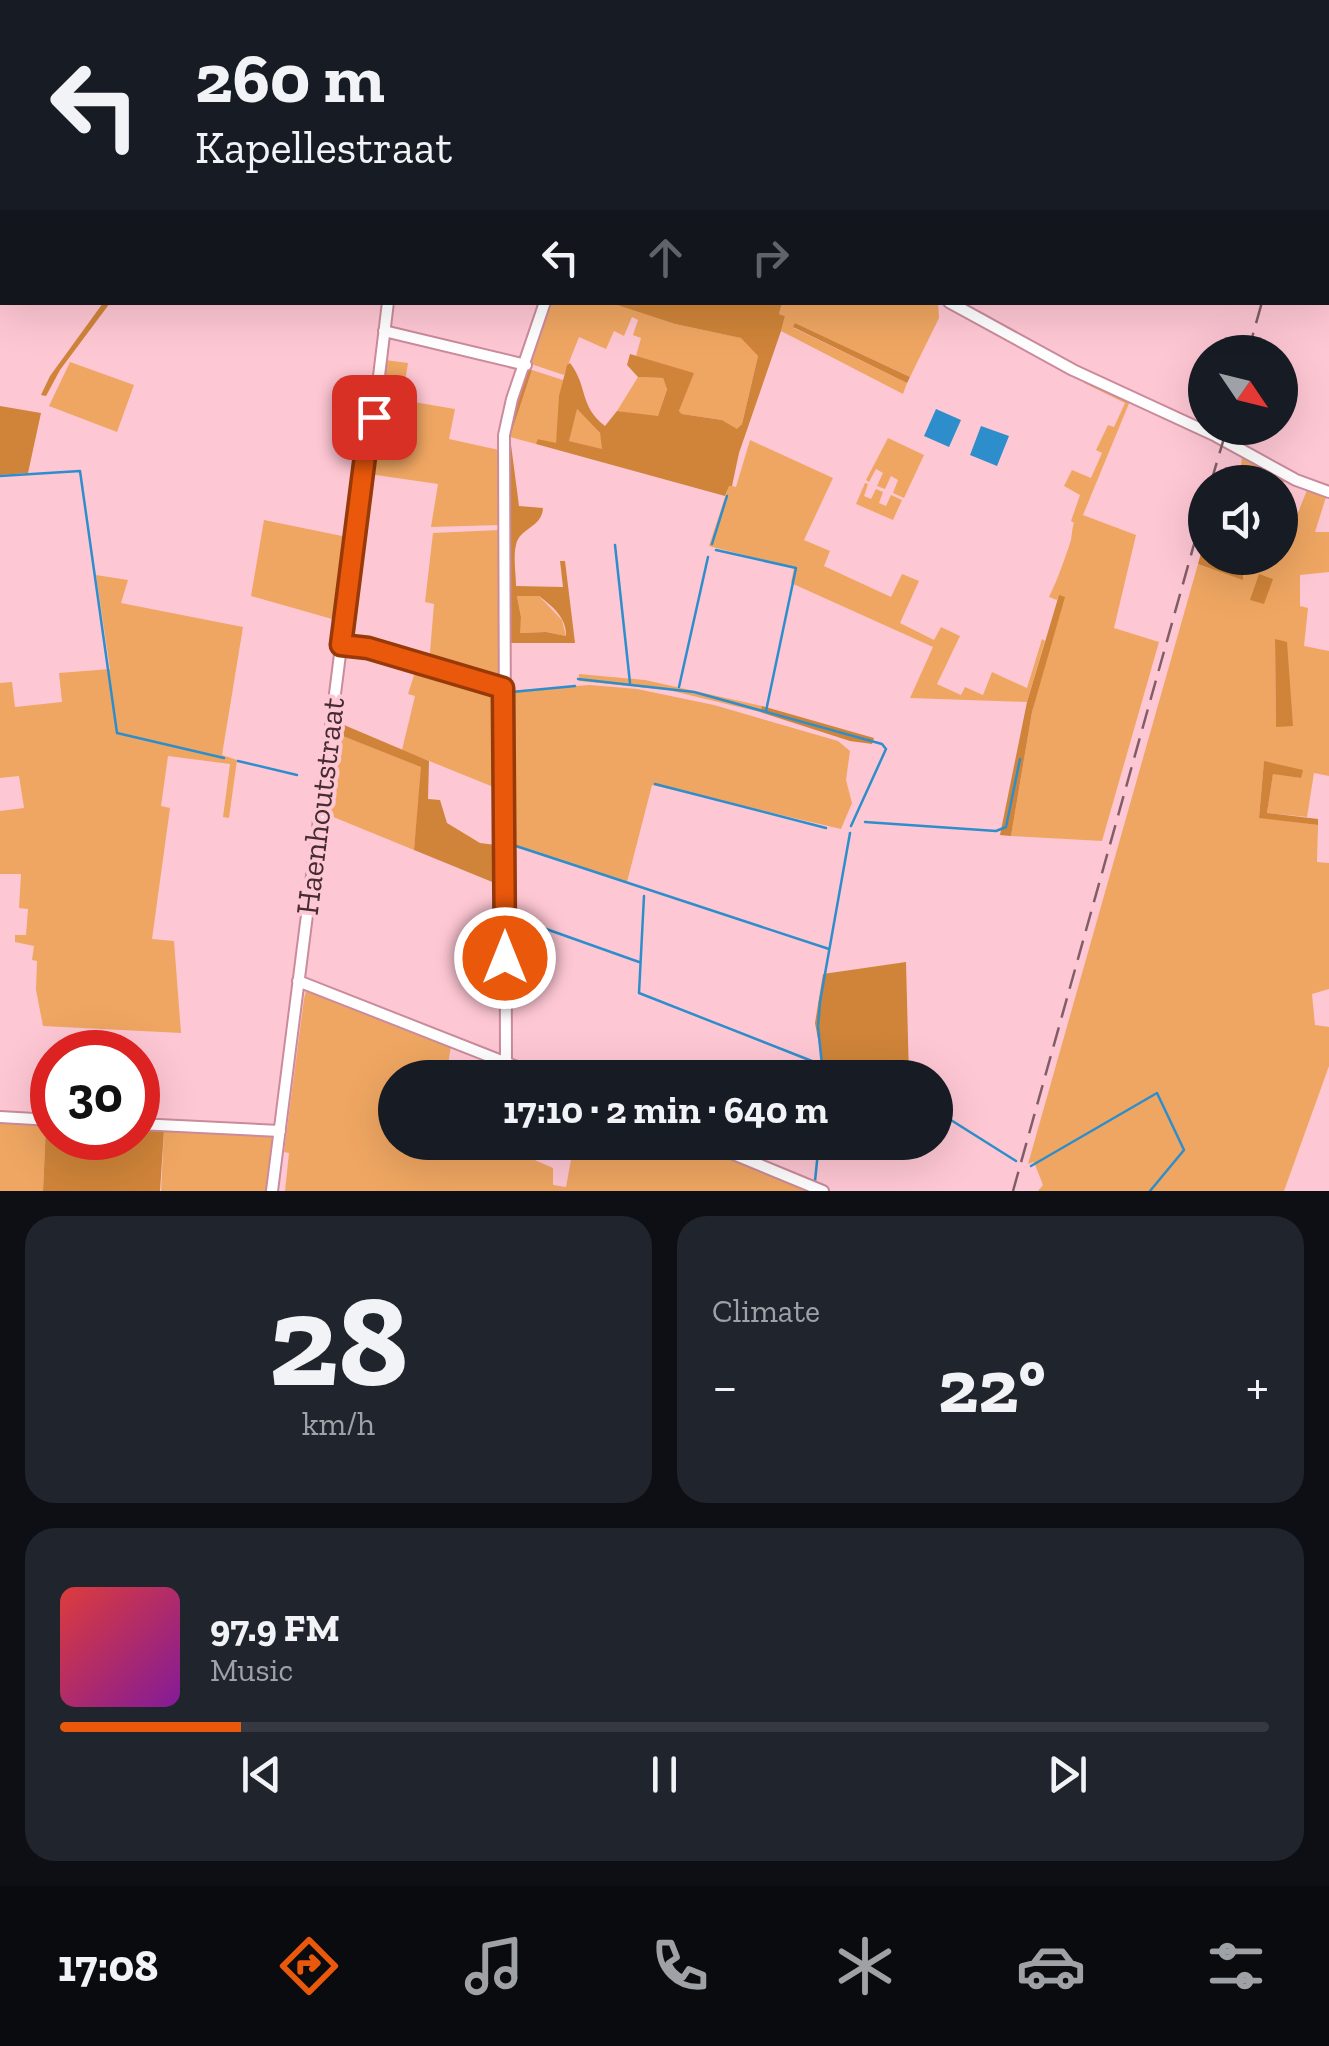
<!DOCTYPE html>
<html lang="en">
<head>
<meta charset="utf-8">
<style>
	body { margin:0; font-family:"Zilla Slab",serif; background:#20242c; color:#f1f3f6; height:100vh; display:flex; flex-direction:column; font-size:38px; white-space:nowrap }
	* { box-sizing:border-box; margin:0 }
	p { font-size:32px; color:#9ea1a6 }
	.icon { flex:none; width:55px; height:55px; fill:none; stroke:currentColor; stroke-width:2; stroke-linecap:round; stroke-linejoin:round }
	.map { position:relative; height:1191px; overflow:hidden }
	.details { display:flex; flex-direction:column; gap:25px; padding:25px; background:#0d0f14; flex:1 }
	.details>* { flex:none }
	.guide { position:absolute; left:0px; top:0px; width:1330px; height:305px; box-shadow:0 10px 40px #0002; background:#171b24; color:#f1f3f6; overflow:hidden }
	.needle { width:65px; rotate:125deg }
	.controls { position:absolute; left:1188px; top:335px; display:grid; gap:20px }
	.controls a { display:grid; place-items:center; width:110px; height:110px; border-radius:50%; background:#171b24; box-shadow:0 10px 40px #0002; font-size:50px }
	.speed { position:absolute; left:30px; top:1030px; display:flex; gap:20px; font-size:50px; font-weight:700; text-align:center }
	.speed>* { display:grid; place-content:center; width:130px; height:130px; border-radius:50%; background:#171b24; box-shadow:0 10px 40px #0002; line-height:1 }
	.speed .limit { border:15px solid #d22; background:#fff; color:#111 }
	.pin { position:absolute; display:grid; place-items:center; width:85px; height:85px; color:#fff; margin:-42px; border-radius:20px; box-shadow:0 5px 15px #0006 }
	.me { position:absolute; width:110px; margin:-55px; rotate:0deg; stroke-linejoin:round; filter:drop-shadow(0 0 8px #0008) }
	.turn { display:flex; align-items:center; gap:35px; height:210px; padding:0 30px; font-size:45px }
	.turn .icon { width:130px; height:130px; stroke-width:2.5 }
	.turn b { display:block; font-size:70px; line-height:85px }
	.lanes { display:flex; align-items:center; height:95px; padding:0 30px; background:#0003; justify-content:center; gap:50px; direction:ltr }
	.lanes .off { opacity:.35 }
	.big { font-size:75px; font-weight:700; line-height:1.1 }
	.details .tile { flex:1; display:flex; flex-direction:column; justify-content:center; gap:15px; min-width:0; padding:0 35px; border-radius:30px; background:#20242c }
	.details .dial { align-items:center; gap:0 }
	.dial b { font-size:130px; line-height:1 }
	.song { display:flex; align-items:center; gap:30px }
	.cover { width:120px; height:120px; border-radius:15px; background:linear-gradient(135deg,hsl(0 70% 55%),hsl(290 70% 35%)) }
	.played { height:10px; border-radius:5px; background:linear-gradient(90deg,#ea580c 15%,#363941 15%) }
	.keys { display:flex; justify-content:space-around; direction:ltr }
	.heat { display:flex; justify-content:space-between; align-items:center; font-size:55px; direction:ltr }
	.details .tiles { flex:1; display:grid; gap:25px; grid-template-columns:1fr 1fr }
	.tile:last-child { grid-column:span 2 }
	.trip { position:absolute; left:378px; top:1060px; width:575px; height:100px; border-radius:50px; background:#171b24; box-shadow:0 10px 40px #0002; font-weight:700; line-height:100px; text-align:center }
	.tab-bar { display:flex; height:160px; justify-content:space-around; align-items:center; background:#090b0e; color:#9ea1a6 }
	.tab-bar .icon { width:70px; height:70px }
	.tab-bar .selected { color:#ea580c }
	.tab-bar b { font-size:45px; color:#f1f3f6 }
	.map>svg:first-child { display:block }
</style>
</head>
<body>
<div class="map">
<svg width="1329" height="1191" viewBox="0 0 1329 1191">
	<rect width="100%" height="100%" fill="#fec7d4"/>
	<!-- green -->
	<path fill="#efa662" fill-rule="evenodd" d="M548 302 611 303 675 324 742 338 758 356 742 424 737 430 722 420 682 414 679 411 693 373 636 356 641 338 633 335 638 320 632 317 624 336 614 331 606 349 579 337 564 375 531 364Z
		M938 302 939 318 910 377 795 323 794 328 907 383 903 394 781 331 785 316 779 314 782 303Z
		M385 360 408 363 402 400 455 409 449 439 499 450 500 525 431 527 438 484 369 474Z
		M70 362 134 385 117 432 49 406Z
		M532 370 563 380 556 444 539 439 536 444 510 437Z
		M638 377 663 378 667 388 658 417 617 411Z
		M1086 381 1130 401 1083 515 1136 535 1114 628 1159 642 1102 841 1011 836 1032 712 1059 595 1057 600 1049 597C1058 579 1065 558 1071 540 1072 534 1072 528 1074 523L1071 521 1080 495 1064 486 1072 470 1091 478 1102 453 1096 450 1108 425 1114 427 1125 403 1084 383Z
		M577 409 600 433 603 450 569 441 574 412Z
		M888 438 924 455 904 498 893 493 898 480 891 476 885 489 877 486 883 473 876 469 869 482 866 480Z
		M750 440 833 478 804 540 830 551 824 566 891 597 902 574 919 581 900 623 934 640 941 627 960 636 937 684 961 695 965 687 983 695 992 672 1027 688 1042 639 1045 641 1027 702 910 698 933 647 791 583 794 568 709 546 729 485 736 487Z
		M1242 457 1285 480 1280 489V482H1239Z
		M865 483 868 484 864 496 871 499 876 489 883 492 879 503 886 506 891 495 902 500 893 520 856 504Z
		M1307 490 1326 497 1315 532H1329V572L1300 575V606L1308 608 1304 646 1329 651V776L1314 773 1307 817 1267 813 1273 773 1301 778 1264 762 1259 817 1318 825 1317 862 1329 863V989L1312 994 1315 1025 1329 1027V1066L1284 1191H1038L1043 1185 1034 1162 1028 1164 1198 564 1243 579V558H1280ZM1275 640 1292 726H1276Z
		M264 520 347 537 339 621 251 596Z
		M500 530V683L429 664 434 604 425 602 433 533Z
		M96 575 128 580 121 603 243 627 222 755 237 760 229 818 223 817 230 764 168 756 161 806 170 808 152 939 174 941 181 1033 43 1026 36 990 37 961 32 960 34 946 15 942V935H26L28 909 19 908 21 874H0V811L24 808 19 776 0 778V683L12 682 15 707 62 702 59 673 110 669Z
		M538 595 562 620 566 636 546 632 519 633 521 617 517 596Z
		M416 669 501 694 502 709 496 710V788L402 750 415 696 408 694Z
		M579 674 645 680 762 706 760 712 668 690 579 681Z
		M590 685 637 689 714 705 838 741 850 751 846 780 852 803 841 829 652 785 627 882 508 845 506 691Z
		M335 733 422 767 414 850 326 814Z
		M310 989 451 1046 446 1077 395 1078V1142L482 1143 512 1150 553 1168V1185L566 1187 573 1149 584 1151 586 1143H691L812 1191H285L289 1153 284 1152 304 999 306 991Z
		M0 1121 46 1124 43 1191H0Z
		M164 1130 275 1137 267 1191H161Z"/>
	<!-- forest -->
	<path fill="#cf8439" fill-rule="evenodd" d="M103 303H110L60 370 46 396 41 395 50 376Z
		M611 303H782L779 314 785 316 781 331 739 453 732 486H729L725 496 536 444 538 439 556 443 559 396 567 365 570 363C588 386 579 406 605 426L617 411 658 416 667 389 663 378 638 377 627 365 630 354 694 373 679 411 682 414 722 420 737 429 742 424 758 356 741 338 675 324ZM577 409 600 433 602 449 569 441Z
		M795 323 910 377 907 383 793 327Z
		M526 368 532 370 510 437 519 506 543 508C542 528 520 527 516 545 513 557 516 574 516 586L563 587 560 561H565L575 643H506V432ZM517 596H539C552 606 567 618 566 636L546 632 520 633 521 617Z
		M0 406 41 413 28 473 0 475Z
		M1201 553 1205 558 1231 564 1232 558H1243V580L1198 564Z
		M1259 574 1273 579 1264 604 1250 600Z
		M1059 595 1065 597 1032 712 1011 836 1000 835 1027 702Z
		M1275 639 1287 642 1293 726 1276 727Z
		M762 706 874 738 872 744 850 741 760 712Z
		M337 722 429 761 428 799 440 800 447 823 480 843 513 847 515 921 509 922 507 888 414 850 421 767 335 733Z
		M1264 761 1303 770 1301 778 1273 774 1267 813 1318 819V825L1259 818Z
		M906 962 909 1077H878L823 1066 815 1023 823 974Z
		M46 1124H52V1138H138V1129L164 1130 160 1191H43Z"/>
	<!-- water -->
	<path fill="#2e8ecc" d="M936 409 961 420 949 447 924 436Z
		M981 426 1009 436 997 466 970 455Z"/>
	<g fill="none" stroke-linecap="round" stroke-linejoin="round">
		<!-- stream -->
		<path stroke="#2e8ecc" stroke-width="2.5" d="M0 476 80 471 117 733 224 758
			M712 544 727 496
			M615 545 630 683
			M716 550 796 568 766 711
			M578 679 694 692 882 744 886 749 851 826
			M679 687 708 557
			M512 692 575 686
			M238 761 297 775
			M655 784 826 828
			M865 822 996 831 1006 827 1020 759
			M850 833 820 1002 818 1027 822 1065 884 1078
			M513 845 829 949
			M644 896 639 993 822 1065 824 1078
			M518 919 639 962
			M935 1110 1016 1161
			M1031 1166 1157 1093 1184 1150 1150 1191
			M815 1181 819 1142"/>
		<defs>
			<path id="minor" d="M605 0 606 2
				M460 2V0
				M0 165H2
				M949 302 1073 370 1216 436 1296 480 1329 492
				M384 331 526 365
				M341 645 368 648 503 689
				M298 981 545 1078
				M506 1062 504 435 512 399 545 302
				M0 1117 52 1120
				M138 1124 280 1131
				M704 1142 823 1191
				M272 1191 365 457 374 417 388 302"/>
			<path id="highway" d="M929 0 936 2
				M971 0 977 2
				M1328 127 1329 128
				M1328 143H1329"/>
		</defs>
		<!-- minor casing -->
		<use href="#minor" stroke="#cb8b9c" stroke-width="14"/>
		<!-- highway casing -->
		<use href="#highway" stroke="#cb8b9c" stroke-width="18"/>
		<!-- minor -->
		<use href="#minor" stroke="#fff" stroke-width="10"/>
		<!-- highway -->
		<use href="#highway" stroke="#fff" stroke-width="14"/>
		<!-- rail -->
		<path stroke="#815e67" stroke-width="2.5" stroke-dasharray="20 10" stroke-linecap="butt" d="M1328 68 1329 63
			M1248 352 1262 302
			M1211 482 1227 428
			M1013 1191 1205 505"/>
	</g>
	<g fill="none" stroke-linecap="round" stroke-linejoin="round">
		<defs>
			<path id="route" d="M374 417 365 456 341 645 368 648 503 688 505 958"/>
		</defs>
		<!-- route casing -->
		<use href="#route" stroke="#983908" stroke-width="25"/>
		<!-- route -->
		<use href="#route" stroke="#ea580c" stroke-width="18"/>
	</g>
	<g text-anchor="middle" stroke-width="8" stroke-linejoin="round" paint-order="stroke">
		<!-- street labels -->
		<g font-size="32" fill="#452b32" stroke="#fec7d4">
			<text transform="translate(320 806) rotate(-83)" y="11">Haenhoutstraat</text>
		</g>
	</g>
</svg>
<div class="controls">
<a><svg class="needle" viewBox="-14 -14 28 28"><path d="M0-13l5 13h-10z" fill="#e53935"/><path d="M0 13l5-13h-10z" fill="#9ea1a6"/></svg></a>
<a><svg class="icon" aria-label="sound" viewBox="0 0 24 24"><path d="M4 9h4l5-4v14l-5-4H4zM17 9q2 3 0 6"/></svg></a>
</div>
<div class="speed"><div class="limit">30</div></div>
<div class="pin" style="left:374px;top:417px;background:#d93025"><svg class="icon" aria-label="arrive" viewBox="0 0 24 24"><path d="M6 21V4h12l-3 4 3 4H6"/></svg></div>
<svg class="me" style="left:505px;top:958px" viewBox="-20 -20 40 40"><circle r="17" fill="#ea580c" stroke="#fff" stroke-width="3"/><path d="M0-11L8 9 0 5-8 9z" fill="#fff"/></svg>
<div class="trip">17:10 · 2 min · 640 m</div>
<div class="guide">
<div class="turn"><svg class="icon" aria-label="left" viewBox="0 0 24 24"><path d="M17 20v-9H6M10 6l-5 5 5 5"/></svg><div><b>260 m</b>Kapellestraat</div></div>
<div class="lanes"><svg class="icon" aria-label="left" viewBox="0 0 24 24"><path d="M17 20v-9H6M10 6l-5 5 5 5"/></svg><svg class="icon off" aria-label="ahead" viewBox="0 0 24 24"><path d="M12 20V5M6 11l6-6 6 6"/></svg><svg class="icon off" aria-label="right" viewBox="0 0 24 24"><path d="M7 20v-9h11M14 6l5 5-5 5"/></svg></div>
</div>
</div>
<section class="details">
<div class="tiles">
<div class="tile dial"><b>28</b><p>km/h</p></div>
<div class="tile"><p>Climate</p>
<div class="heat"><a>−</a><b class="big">22°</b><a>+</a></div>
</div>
<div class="tile">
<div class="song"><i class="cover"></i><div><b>97.9 FM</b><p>Music</p></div></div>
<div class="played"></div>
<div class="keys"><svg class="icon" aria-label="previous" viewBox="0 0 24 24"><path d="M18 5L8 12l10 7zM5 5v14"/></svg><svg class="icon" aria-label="pause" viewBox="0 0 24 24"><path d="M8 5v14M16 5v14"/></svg><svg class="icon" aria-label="next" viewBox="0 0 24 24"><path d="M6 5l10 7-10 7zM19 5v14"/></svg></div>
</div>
</div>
</section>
<nav class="tab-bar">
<b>17:08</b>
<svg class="icon selected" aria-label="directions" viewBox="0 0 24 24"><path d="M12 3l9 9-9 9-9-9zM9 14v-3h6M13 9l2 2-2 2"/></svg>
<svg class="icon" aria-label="music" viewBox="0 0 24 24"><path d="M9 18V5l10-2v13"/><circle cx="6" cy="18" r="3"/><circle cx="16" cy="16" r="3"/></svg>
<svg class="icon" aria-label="phone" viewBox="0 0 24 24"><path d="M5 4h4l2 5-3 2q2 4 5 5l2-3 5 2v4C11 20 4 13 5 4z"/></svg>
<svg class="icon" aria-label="climate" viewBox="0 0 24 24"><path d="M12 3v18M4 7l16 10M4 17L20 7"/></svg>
<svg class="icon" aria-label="car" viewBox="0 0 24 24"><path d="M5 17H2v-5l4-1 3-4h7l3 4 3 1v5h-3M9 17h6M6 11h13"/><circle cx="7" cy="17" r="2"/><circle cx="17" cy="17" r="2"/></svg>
<svg class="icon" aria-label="filters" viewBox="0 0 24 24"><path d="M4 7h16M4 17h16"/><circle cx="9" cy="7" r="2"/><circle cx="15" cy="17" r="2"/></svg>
</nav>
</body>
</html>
